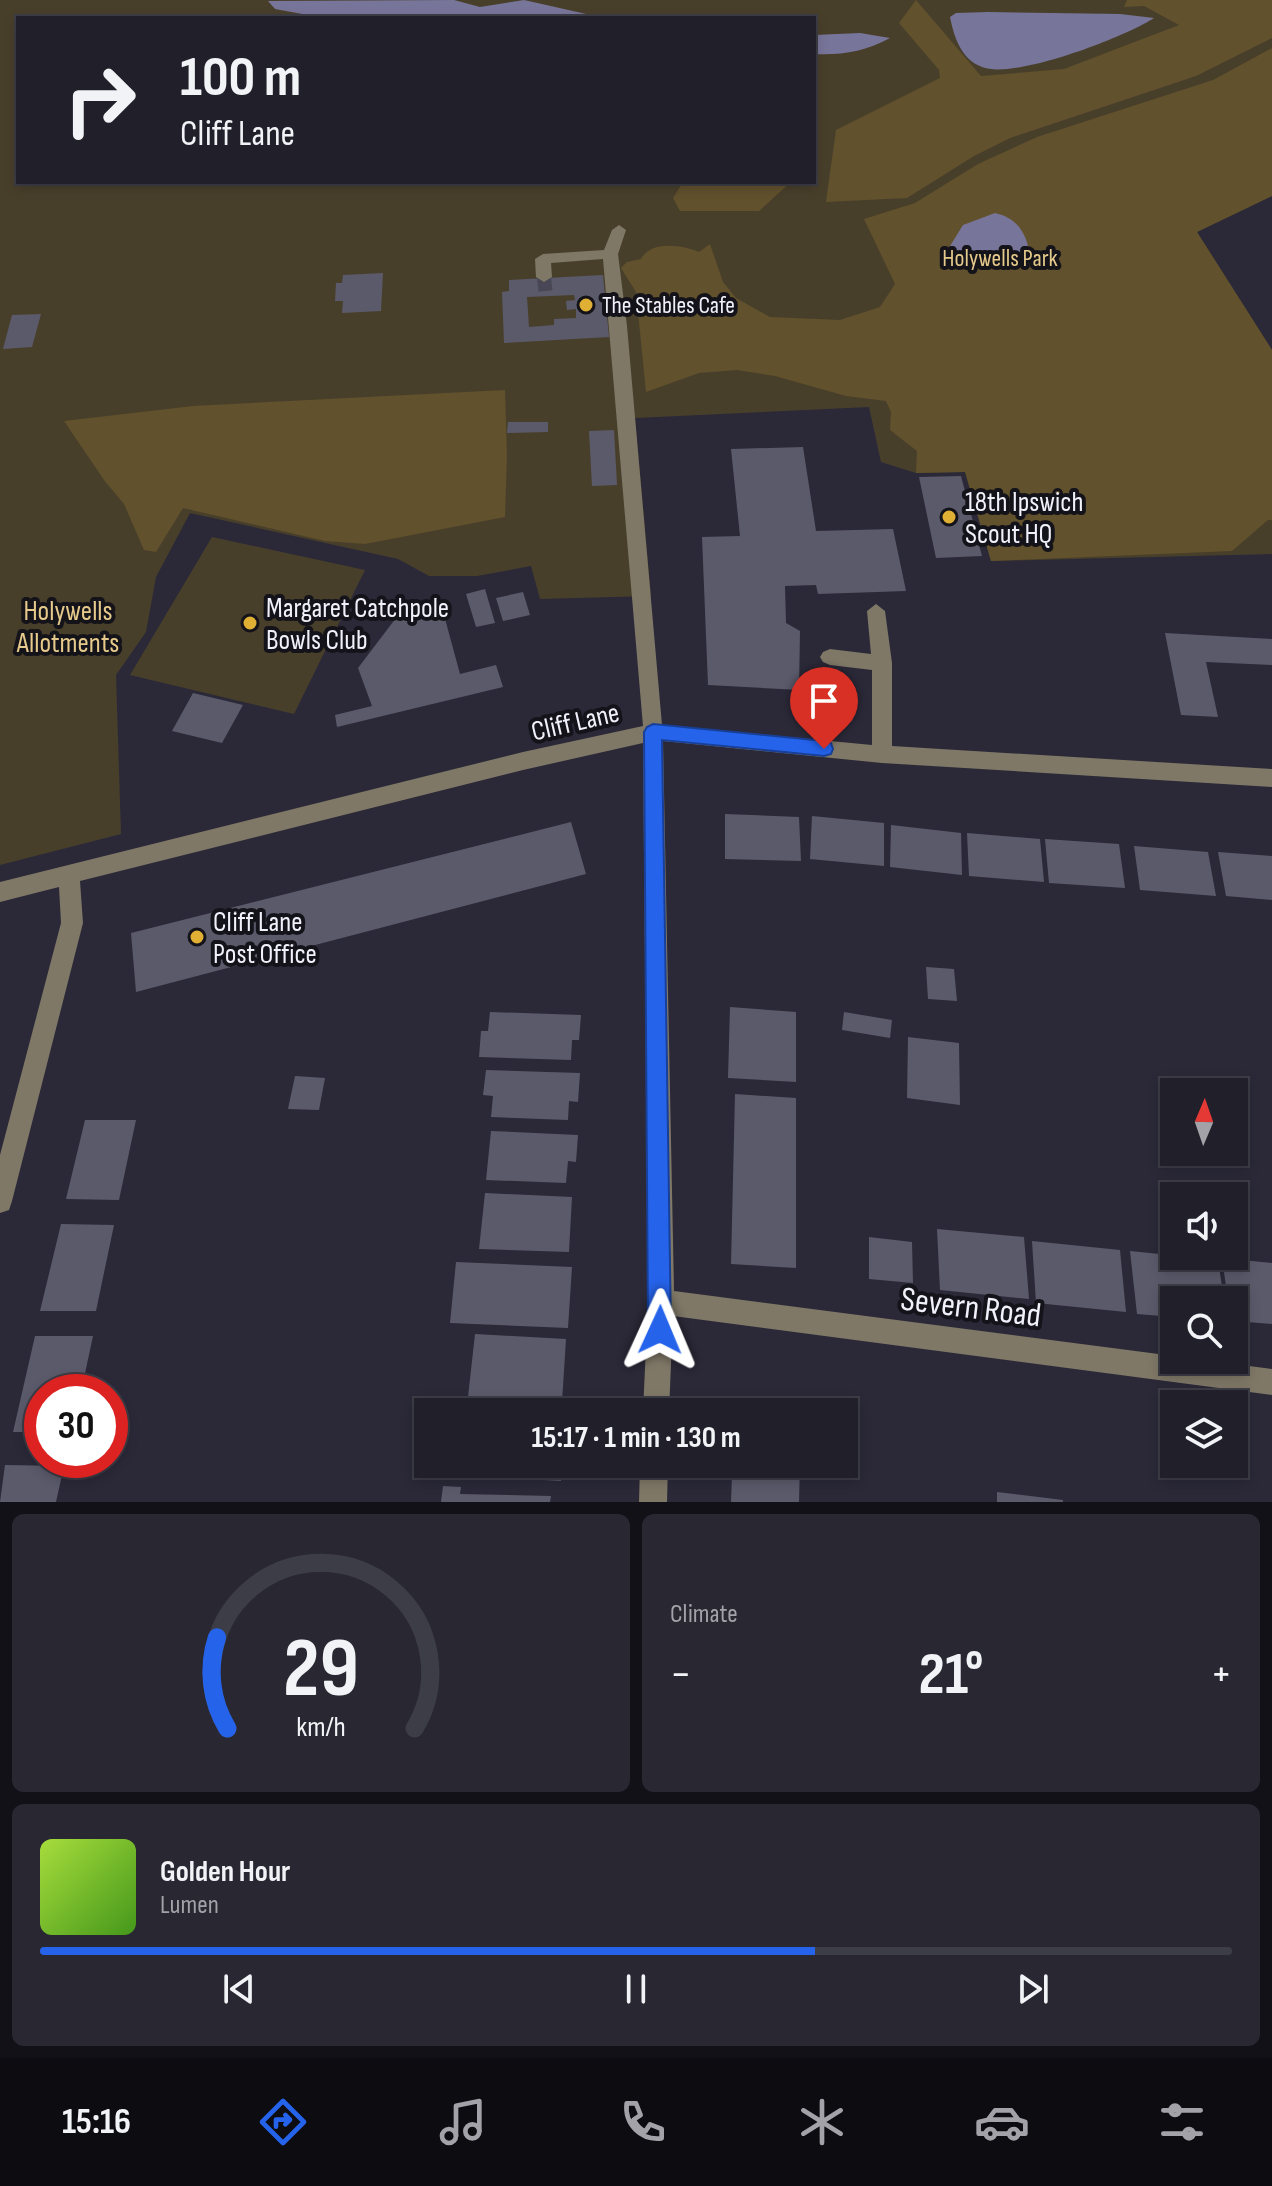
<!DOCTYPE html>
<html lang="en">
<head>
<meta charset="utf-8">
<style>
	body { margin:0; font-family:"Sofia Sans Condensed",sans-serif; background:#282732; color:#f1f3f6; height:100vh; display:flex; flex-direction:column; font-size:30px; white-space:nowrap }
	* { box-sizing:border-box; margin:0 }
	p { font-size:26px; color:#a2a2a8 }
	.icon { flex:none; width:44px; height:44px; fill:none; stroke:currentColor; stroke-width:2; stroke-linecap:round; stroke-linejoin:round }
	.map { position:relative; height:1502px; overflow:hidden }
	.drawer { display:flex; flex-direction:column; gap:12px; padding:12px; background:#121117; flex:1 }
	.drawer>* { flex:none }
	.guide { position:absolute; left:16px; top:16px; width:800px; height:168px; border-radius:0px; box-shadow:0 4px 12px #0003,0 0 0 2px #3d3d47; background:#201f2a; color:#f1f3f6; overflow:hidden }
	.needle { width:52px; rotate:2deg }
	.fabs { position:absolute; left:1160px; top:1078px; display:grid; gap:16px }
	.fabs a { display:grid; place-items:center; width:88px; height:88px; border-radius:0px; background:#201f2a; box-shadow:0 4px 12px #0003,0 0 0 2px #3d3d47; font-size:40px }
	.speed { position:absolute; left:24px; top:1374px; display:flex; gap:16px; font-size:40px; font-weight:700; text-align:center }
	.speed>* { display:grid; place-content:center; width:104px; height:104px; border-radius:50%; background:#201f2a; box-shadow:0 4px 12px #0003,0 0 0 2px #3d3d47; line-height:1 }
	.speed .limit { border:12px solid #d22; background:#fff; color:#111 }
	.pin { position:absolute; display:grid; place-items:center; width:68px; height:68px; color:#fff; margin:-82px -34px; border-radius:50% 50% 50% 0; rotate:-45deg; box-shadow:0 0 8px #0007 }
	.pin .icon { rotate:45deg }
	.me { position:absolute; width:88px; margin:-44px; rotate:1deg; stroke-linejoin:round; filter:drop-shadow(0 0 6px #0008) }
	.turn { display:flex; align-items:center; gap:28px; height:168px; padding:0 32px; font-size:36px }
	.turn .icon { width:104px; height:104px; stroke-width:2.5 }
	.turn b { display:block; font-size:56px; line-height:68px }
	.big { font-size:60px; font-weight:700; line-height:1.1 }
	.drawer .widget { flex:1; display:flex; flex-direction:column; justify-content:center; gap:12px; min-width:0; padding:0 28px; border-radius:12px; background:#282732 }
	.drawer .dial { align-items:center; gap:0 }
	.dial svg { height:208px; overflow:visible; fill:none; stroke:#3d3d47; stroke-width:7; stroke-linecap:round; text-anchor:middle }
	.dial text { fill:#f1f3f6; stroke:none }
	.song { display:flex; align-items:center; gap:24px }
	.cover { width:96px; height:96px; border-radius:12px; background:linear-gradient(135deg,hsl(80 70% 55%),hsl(100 70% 35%)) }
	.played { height:8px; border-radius:4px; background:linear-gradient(90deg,#2563eb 65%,#3d3d47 65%) }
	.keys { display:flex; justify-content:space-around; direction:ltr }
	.heat { display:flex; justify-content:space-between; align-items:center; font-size:44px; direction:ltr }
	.drawer .tiles { flex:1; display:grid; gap:12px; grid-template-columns:1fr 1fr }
	.widget:last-child { grid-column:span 2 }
	.trip { position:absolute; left:414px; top:1398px; width:444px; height:80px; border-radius:0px; background:#201f2a; box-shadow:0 4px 12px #0003,0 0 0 2px #3d3d47; font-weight:700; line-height:80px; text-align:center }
	.dock { display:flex; height:128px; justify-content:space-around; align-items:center; background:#0d0c11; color:#a2a2a8 }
	.dock .icon { width:56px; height:56px }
	.dock .on { color:#2563eb }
	.dock b { font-size:36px; color:#f1f3f6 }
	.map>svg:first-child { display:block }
</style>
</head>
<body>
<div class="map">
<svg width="1272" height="1502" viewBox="0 0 1272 1502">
	<rect width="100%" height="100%" fill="#2b2938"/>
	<!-- green -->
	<path fill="#483f2b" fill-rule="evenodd" d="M0 0H1272V196L1197 232 1272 350V554L991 561 965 472 916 473 881 462 869 407 635 418 651 596 540 599 531 566 477 576H429L398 559 190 513 156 577 146 632 116 675 121 834 0 865ZM18 18H814V182H18Z
		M212 537 365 570 294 714 130 675Z"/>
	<!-- forest -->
	<path fill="#61512d" d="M916 0 981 76 1064 69 1179 25 1144 6 1124 7 1127 0H1272V38L1196 76 1010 138 974 156 907 198 826 202 836 130 940 78 939 70 899 23Z
		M1272 48V196L1197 232 1272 350V520H1268L1232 551 991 561 965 472 916 473 917 451 890 430 891 412 886 401 846 396 775 376 737 370 699 373 646 392 636 292 621 268 627 262 641 259C651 240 682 245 699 252L710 244 723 282 736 298 770 317 840 320 880 307 895 284 864 219 915 203 978 164 1037 137 1213 80Z
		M683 182H791L759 211H680L673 198Z
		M505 390 507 455 505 517 365 544 325 541 183 508 156 552 144 550 124 504 104 480 64 421 193 406Z"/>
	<!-- water -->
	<path fill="#78759a" d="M454 0 480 7 524 0 604 18H324L275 9 268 1Z
		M988 12 1120 14 1154 18C1125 37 1014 80 982 67 961 59 954 37 950 17L956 13Z
		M860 33 890 38C864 52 843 55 814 54V35Z
		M995 213C1018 218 1028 235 1030 258 1009 266 955 279 950 246L963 225Z"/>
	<!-- building -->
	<path fill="#5b5a6b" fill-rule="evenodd" d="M383 273 381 311 342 313 343 301H335L336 283H342L343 275Z
		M603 275 609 337 504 343 502 292 509 291V280ZM574 295 575 300 566 301 567 310 576 309V318L554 319V325L529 327 527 297Z
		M41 314 32 347 3 349 12 315Z
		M508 422H548V432L507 433Z
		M614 430 617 485 592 486 589 431Z
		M803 447 816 531 893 529 906 591 818 594 816 585 785 586 786 623 800 631 799 690 708 685 702 537 740 536 731 449Z
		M961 476 982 556 936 558 919 477Z
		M485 589 495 623 476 627 466 594Z
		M523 592 530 615 503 621 496 598Z
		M441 604 460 674 496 665 503 687 337 727 335 715 372 706 358 668 399 614Z
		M1165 633 1272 639V665L1206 662 1218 717 1181 715Z
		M193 693 243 705 222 743 172 731Z
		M725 814 799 817 801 861 725 859Z
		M812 816 884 823V866L810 859Z
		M571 822 586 874 136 992 131 933Z
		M891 825 961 833 962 875 890 867Z
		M967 833 1040 839 1044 882 969 876Z
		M1045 839 1119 844 1125 888 1049 883Z
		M1134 846 1208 852 1216 896 1140 890Z
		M1218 852 1272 856V900L1226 896Z
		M926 967 954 969 957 1001 928 999Z
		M730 1007 796 1012V1082L728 1078Z
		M490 1012 581 1015 579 1040H572L571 1060 479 1057 481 1031H488Z
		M844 1012 892 1020 890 1038 842 1030Z
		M908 1037 959 1043 960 1105 907 1098Z
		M486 1070 580 1073 578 1102 569 1101 568 1120 491 1117 493 1096 483 1095Z
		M295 1076 325 1078 319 1110 288 1109Z
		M735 1094 796 1098V1268L731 1264Z
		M85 1120H136L119 1200 66 1199Z
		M491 1131 578 1135 576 1162 568 1161 566 1183 486 1180Z
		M485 1193 572 1197 569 1252 479 1249Z
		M61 1224 114 1225 96 1311H40Z
		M937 1229 1024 1237 1029 1299 940 1290Z
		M869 1237 912 1242 913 1283 869 1279Z
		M1032 1241 1120 1250 1126 1312 1036 1303Z
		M1130 1251 1218 1260 1224 1300H1174V1317L1137 1314Z
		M1222 1258 1272 1263V1324L1234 1321V1300H1228Z
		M456 1262 572 1267 568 1328 450 1323Z
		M475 1334 566 1339 562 1402 468 1397Z
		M35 1336H93L81 1392H42V1432H13Z
		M441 1464H562L561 1481 440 1474Z
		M740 1464H800L799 1502H731L732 1474 739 1475Z
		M5 1465 64 1466 56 1502H0Z
		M443 1486 461 1487 460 1494 551 1496 550 1502H441Z
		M997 1492 1063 1500V1502H997Z"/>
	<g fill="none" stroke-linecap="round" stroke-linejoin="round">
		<!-- minor-tunnel -->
		<path stroke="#494755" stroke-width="14" stroke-dasharray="14 7" stroke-linecap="butt" d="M544 277 546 296"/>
		<!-- minor -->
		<path fill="#7f7867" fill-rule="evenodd" d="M619 225 626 230 618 254 627 326 662 725 872 745V670L830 665 823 662 820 657 823 652 830 649 871 654 867 611 876 604 885 611 892 663V746L1272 769V787L882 763 663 741 674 1291 1174 1356V1360H1204L1272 1369V1395L673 1316 669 1412H643L648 1302 643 743 523 770 80 881 83 923 12 1201 9 1210 0 1213V1155L61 923 59 887 0 902V882L523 752 643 726 603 259 551 263 552 277 544 282 536 277 535 259 543 254 604 250 612 230Z
			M640 1464H668L667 1502H639Z"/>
	</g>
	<!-- route -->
	<path fill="#2563eb" stroke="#184099" stroke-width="2" d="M653 724 824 741 831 743 833 749 831 754 824 756 662 740 671 1330 668 1338 660 1342 651 1338 648 1330 644 732 647 727Z"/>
	<!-- markers -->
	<g fill="#dfb034" stroke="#14131a" stroke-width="3">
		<circle cx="586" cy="305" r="8"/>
		<circle cx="949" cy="517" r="8"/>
		<circle cx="250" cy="623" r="8"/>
		<circle cx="197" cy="937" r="8"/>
	</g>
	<g text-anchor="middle" stroke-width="8" stroke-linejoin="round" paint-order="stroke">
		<!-- far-park labels -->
		<g font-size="24" fill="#e6ca8b" stroke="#14131a">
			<text x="1000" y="266">Holywells Park</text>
		</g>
		<!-- far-poi labels -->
		<g font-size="24" fill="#f1f1fb" stroke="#14131a" text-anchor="start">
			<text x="602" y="313">The Stables Cafe</text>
		</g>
		<!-- poi labels -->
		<g font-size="28" fill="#f1f1fb" stroke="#14131a" text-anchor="start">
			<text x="965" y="511">18th Ipswich<tspan x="965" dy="32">Scout HQ</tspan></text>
			<text x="266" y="617">Margaret Catchpole<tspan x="266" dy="32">Bowls Club</tspan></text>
			<text x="213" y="931">Cliff Lane<tspan x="213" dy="32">Post Office</tspan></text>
		</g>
		<!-- park labels -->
		<g font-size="28" fill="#e6ca8b" stroke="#14131a">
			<text x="68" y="620">Holywells<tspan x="68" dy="32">Allotments</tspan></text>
		</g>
		<!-- street labels -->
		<g font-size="28" fill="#f1f1fb" stroke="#14131a">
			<text transform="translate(575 721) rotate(-13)" y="10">Cliff Lane</text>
		</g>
		<!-- near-street labels -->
		<g font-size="34" fill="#f1f1fb" stroke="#14131a">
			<text transform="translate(971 1306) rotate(7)" y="12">Severn Road</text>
		</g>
	</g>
</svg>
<div class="fabs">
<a><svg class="needle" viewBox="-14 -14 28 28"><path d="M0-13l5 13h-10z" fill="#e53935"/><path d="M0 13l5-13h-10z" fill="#a2a2a8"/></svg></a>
<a><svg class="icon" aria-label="sound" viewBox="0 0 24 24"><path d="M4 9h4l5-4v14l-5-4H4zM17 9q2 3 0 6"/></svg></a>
<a><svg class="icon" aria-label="search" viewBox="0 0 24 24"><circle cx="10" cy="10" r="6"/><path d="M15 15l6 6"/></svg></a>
<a><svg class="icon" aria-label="layers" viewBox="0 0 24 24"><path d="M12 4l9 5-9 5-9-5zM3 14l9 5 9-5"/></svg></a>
</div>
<div class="speed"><div class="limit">30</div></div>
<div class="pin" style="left:824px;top:749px;background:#d93025"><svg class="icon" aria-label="arrive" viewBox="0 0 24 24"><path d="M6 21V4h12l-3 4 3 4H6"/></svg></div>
<svg class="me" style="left:660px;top:1330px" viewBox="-20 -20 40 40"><path d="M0-17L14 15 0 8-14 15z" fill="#2563eb" stroke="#fff" stroke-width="4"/></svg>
<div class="trip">15:17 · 1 min · 130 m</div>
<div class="guide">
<div class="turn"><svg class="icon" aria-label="right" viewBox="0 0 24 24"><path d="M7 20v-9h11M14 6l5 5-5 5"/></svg><div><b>100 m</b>Cliff Lane</div></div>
</div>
</div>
<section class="drawer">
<div class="tiles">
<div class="widget dial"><svg viewBox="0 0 100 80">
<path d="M14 69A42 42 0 1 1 86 69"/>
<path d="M14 69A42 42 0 0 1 10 34" stroke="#2563eb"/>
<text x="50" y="56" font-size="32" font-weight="700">29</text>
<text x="50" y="72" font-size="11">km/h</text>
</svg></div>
<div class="widget"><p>Climate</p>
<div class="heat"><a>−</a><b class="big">21°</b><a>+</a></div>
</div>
<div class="widget">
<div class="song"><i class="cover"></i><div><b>Golden Hour</b><p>Lumen</p></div></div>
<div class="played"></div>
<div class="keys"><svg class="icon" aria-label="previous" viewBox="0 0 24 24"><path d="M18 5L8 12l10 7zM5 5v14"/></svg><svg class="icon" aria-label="pause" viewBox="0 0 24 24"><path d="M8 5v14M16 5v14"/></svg><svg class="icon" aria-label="next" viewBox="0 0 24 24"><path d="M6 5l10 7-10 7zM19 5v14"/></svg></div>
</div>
</div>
</section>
<nav class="dock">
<b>15:16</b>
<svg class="icon on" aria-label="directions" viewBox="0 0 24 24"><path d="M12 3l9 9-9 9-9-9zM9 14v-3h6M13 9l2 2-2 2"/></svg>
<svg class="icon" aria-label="music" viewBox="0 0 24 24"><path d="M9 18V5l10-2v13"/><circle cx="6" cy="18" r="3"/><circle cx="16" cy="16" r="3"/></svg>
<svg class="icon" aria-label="phone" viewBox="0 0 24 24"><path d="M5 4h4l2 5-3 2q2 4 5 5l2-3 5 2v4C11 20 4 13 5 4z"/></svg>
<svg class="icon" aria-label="climate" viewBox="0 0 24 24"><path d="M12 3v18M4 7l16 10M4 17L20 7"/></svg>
<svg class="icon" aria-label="car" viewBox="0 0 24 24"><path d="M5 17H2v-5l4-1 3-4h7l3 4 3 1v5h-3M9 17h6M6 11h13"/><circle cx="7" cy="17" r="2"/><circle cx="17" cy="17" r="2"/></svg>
<svg class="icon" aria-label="filters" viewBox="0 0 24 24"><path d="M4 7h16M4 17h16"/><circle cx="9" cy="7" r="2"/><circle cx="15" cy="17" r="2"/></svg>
</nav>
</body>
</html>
